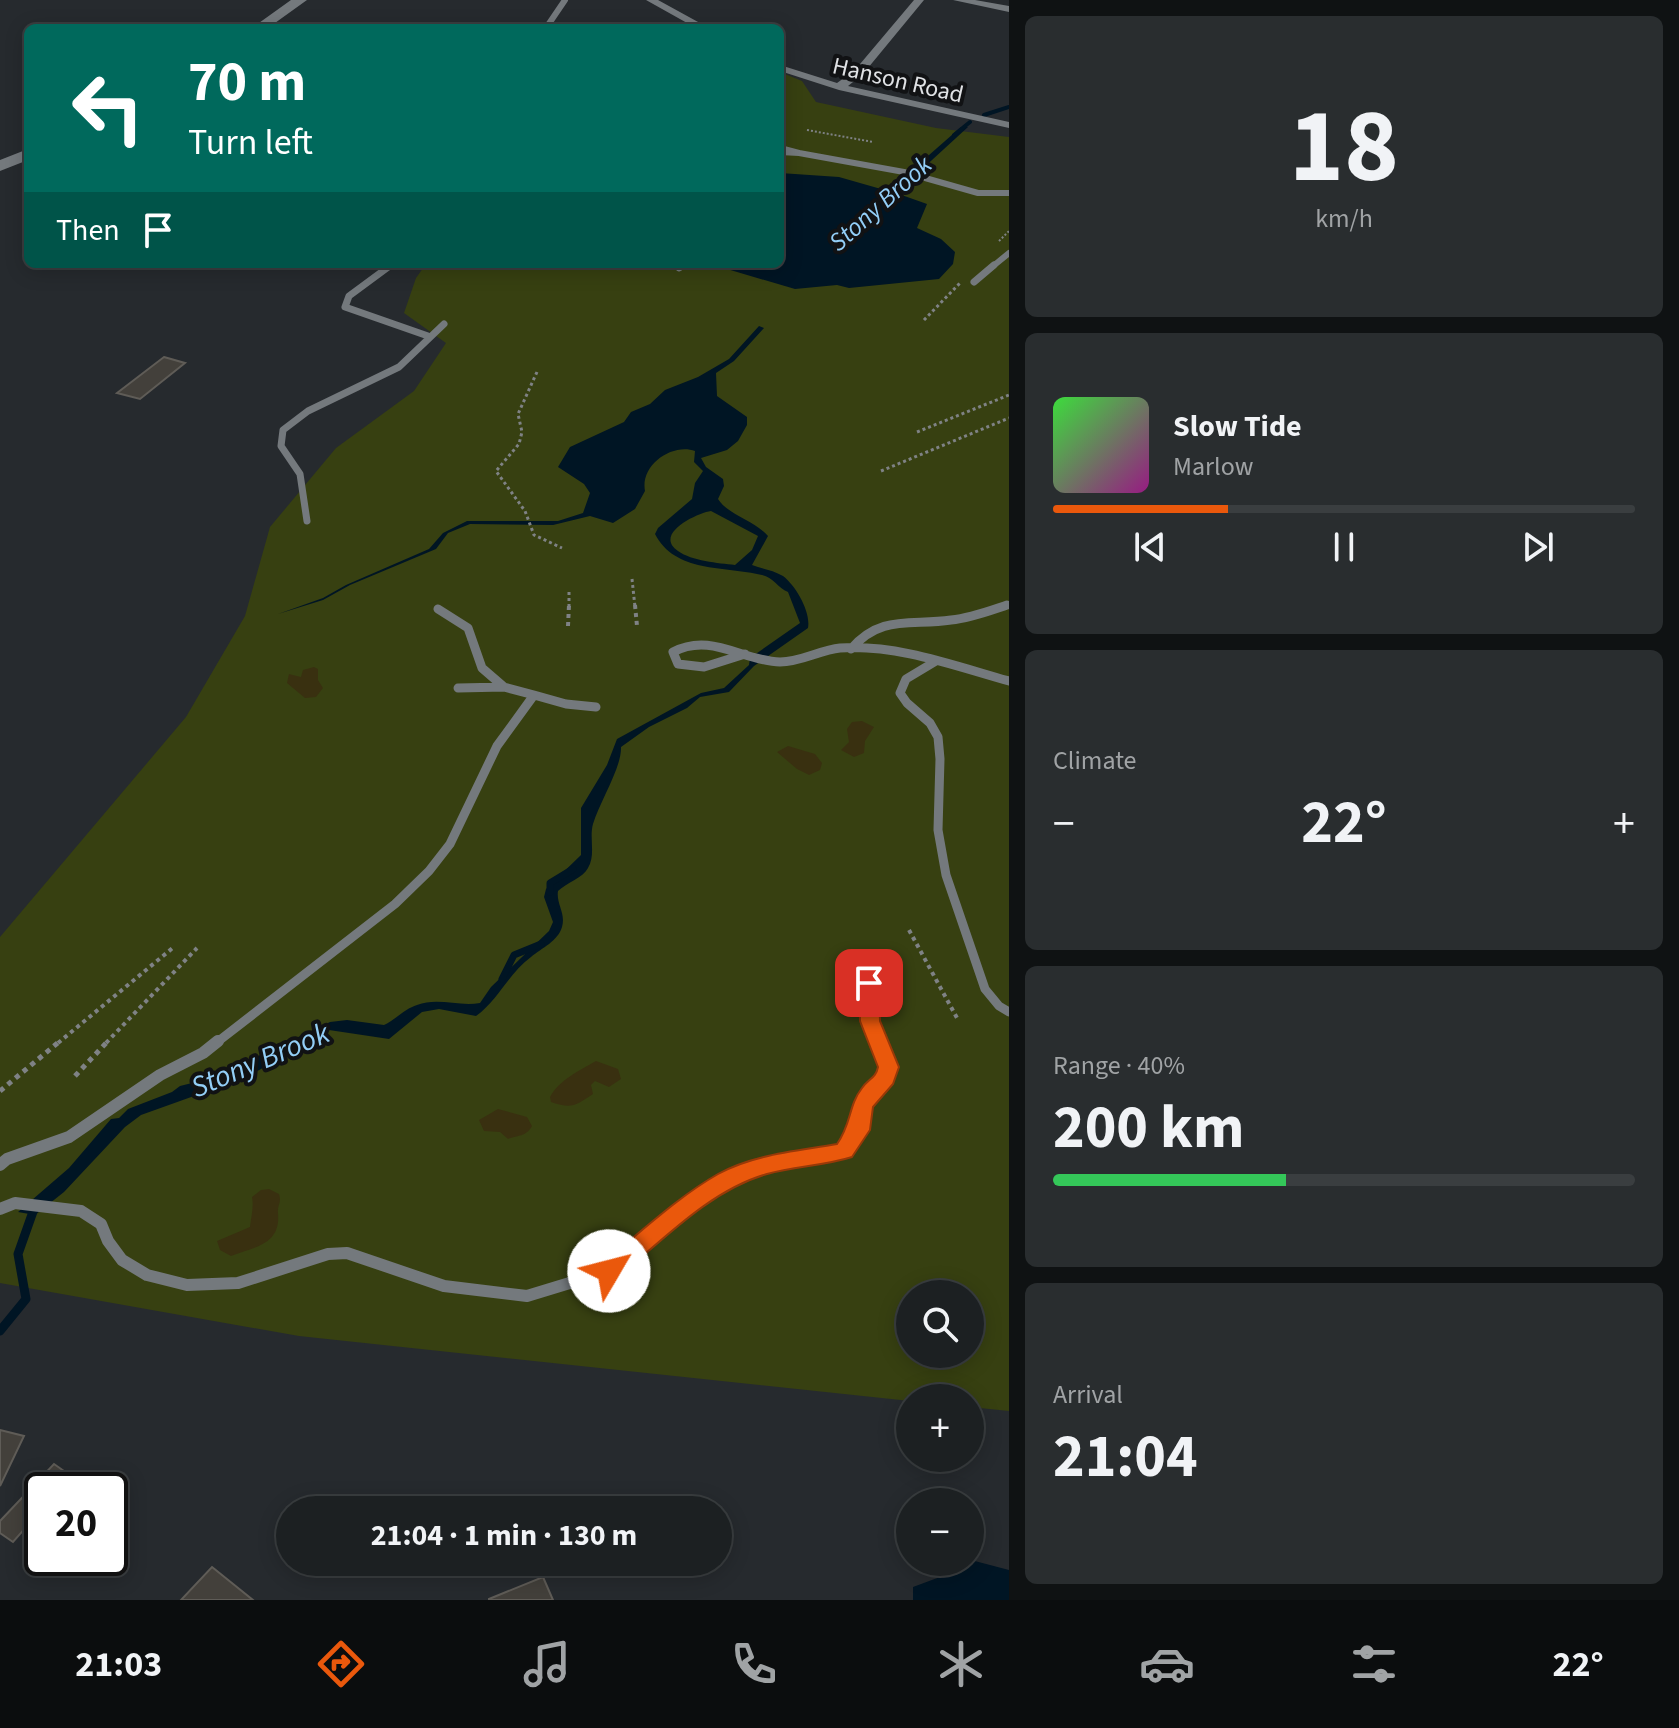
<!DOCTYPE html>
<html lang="en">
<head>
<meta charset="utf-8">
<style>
	body { margin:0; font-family:"Source Sans 3",sans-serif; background:#292d2f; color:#f1f3f6; height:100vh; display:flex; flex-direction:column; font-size:30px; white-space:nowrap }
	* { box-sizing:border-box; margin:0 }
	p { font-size:26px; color:#a0a3a5 }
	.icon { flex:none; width:44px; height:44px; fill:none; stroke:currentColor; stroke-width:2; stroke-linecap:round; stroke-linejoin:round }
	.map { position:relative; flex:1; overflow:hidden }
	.details { display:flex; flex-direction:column; gap:16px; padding:16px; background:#0f1213; width:670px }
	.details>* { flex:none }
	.top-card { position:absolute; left:24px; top:24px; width:760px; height:244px; border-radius:12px; box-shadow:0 4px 20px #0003,0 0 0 2px #3a3e40; background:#00695c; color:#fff; overflow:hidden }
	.controls { position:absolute; left:896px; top:1280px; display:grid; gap:16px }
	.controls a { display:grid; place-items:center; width:88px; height:88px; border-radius:50%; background:#1c2022; box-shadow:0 4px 20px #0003,0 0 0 2px #3a3e40; font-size:40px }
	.speed { position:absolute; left:24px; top:1472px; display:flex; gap:16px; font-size:40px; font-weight:700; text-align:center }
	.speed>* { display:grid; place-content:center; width:104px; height:104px; border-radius:50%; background:#1c2022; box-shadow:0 4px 20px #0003,0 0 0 2px #3a3e40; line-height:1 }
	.speed .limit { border:4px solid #111; border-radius:12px; background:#fff; color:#111 }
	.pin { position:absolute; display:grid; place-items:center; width:68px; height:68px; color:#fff; margin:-34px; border-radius:16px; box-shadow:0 4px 12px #0006 }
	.me { position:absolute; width:88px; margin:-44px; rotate:53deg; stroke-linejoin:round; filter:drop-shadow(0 0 6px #0008) }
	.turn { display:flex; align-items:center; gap:28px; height:168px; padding:0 32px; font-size:36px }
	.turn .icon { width:104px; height:104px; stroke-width:2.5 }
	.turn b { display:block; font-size:56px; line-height:68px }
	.then { display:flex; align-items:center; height:76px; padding:0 32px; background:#0003; gap:16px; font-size:30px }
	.big { font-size:60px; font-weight:700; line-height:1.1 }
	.details .card { flex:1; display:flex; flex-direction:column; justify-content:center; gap:12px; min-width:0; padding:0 28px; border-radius:12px; background:#292d2f }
	.details .dial { align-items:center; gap:0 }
	.dial b { font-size:104px; line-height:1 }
	.song { display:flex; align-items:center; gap:24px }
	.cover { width:96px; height:96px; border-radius:12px; background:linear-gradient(135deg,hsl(120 70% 55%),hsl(310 70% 35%)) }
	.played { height:8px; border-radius:4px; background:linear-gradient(90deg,#ea580c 30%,#3a3e40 30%) }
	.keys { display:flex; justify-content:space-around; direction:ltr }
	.heat { display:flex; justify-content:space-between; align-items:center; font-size:44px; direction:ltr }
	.charge { height:12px; border-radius:6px; background:linear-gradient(90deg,#34c759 40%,#3a3e40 0) }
	.trip { position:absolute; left:276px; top:1496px; width:456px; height:80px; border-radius:40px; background:#1c2022; box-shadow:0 4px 20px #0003,0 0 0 2px #3a3e40; font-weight:700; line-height:80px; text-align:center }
	.tabs { display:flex; height:128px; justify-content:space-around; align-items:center; background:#0b0d0e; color:#a0a3a5 }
	.tabs .icon { width:56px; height:56px }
	.tabs .on { color:#ea580c }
	.tabs b { font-size:36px; color:#f1f3f6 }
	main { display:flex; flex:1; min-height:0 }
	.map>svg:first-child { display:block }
</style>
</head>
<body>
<main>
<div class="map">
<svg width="1009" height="1600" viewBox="0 0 1009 1600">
	<rect width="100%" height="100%" fill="#262a2e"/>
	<!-- green -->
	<path fill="#374011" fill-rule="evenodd" d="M780 72 802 81 816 102 936 128 1009 137V1411L970 1407V1398H910V1401L299 1336 0 1283V937L186 717 245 616 270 527 336 448 414 391 446 343 404 313 416 278 426 264H780ZM910 1294H970V1354H910Z"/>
	<!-- sand -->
	<path fill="#393010" d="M314 667 318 669V680L323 688 316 697 305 698 287 683 289 674 301 677 303 670Z
		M852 722 862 721 874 727 865 741 864 753 854 757 841 750 849 742 847 729Z
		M788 746 815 754 822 763 820 770 809 775 797 769 777 752Z
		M596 1061 618 1069 621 1079 609 1087 595 1081 591 1085 593 1094C575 1106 572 1109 551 1102L550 1097C559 1080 579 1071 596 1061Z
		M498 1109 527 1117 532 1126C526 1137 518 1135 508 1139L500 1132 484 1131 479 1120Z
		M269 1189 279 1194C282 1203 277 1205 278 1213 281 1245 254 1247 231 1256L220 1250 217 1241 250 1227C251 1217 254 1207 252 1197L261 1190Z"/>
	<!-- water -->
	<path fill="#001524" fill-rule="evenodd" d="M961 127H968L896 193 927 204 917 228 941 239 955 252 953 264 939 279 849 288 837 285 795 289 727 269 725 264H780V173L839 177 888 191Z
		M759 326 764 328 734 361 716 373 717 396 747 417V425L738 441 727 450 701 458 706 467 723 479 724 486 718 499C728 515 754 520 768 536L752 565C762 569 773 570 783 576 796 586 811 612 808 628L754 666 729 692 700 697 687 708 649 727 621 747C622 767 600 801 593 824 589 838 596 855 588 868 583 878 566 883 558 891 556 904 566 913 562 927 558 941 542 948 531 957 509 973 498 1000 476 1016L439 1009 422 1012 389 1039 329 1030 247 1077 141 1115 125 1127 64 1192 35 1215 18 1212 69 1168 111 1119 119 1118 128 1109 172 1092 180 1086 200 1081 239 1065 330 1022 347 1020 384 1025C395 1020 406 1008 417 1005 438 997 459 1007 480 1003L491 987 549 931 553 922 544 897 546 889 581 855V808L607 765 617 739 701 693 724 688 749 665 750 658 800 623 788 592C778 588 773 577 762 575 724 566 675 573 655 534L658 528 692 499 695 483 703 471 694 462 695 451C672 443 640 465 645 491L635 509 613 523 590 516 553 525 470 524 448 533 436 549 350 585 323 600 278 614 323 598 346 585 429 549 443 533 467 521H558L583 513 590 493 584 484 558 467 570 447 624 422 631 412 650 404 665 390 698 377 729 359ZM711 511 758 536 752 550 735 565C718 563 692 561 678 551 653 534 697 513 711 511Z
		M971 1560 1009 1570V1600H913V1587L948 1574 962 1562Z"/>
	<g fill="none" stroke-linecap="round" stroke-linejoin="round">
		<!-- stream-far2 -->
		<path stroke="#001524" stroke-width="4" d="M984 115 1009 107
			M954 135 970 122"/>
		<!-- stream-far1 -->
		<path stroke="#001524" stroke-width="7" d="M550 892V883L573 869
			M502 979 514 955 541 944"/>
		<!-- stream -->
		<path stroke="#001524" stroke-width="9" d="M0 1331 26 1299 18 1254 35 1206"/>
	</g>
	<!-- building -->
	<path fill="#43403b" stroke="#5f5c57" stroke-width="2" d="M164 357 185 363 140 399 117 393Z
		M0 1430 24 1436 0 1486Z
		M54 1464 91 1490H42V1509L13 1542 0 1533V1521Z
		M212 1567 253 1600H181Z
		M543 1577 553 1600H489V1599Z"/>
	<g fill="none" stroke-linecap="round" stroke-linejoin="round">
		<!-- path-far3 -->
		<path stroke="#7f8285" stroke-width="2" stroke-dasharray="2 2" stroke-linecap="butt" d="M807 130 873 142
			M999 241 1009 231"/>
		<!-- path-far2 -->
		<path stroke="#7f8285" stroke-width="3" stroke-dasharray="3 3" stroke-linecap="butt" d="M924 320 960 283
			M537 372 518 414 522 432 519 444 496 471 525 511 534 535 562 548
			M917 432 1009 395
			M881 471 1009 418
			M632 579 635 607
			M569 607V589"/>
		<!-- path-far1 -->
		<path stroke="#7f8285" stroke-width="4" stroke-dasharray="4 4" stroke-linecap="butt" d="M635 605 637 626
			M568 626 569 605
			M909 930 957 1018
			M58 1043 175 946
			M106 1043 197 948"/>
		<!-- path -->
		<path stroke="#7f8285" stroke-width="5" stroke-dasharray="5 5" stroke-linecap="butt" d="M75 1076 108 1041
			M0 1091 60 1041"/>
		<!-- service-far3 -->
		<path stroke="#74797d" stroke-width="6" d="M35 27 74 28
			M546 28 565 0
			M780 148 799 153 780 152
			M799 153 904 172 978 193H1009
			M678 264 679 267
			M388 267 392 264
			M992 267 1009 253"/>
		<!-- service-far2 -->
		<path stroke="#74797d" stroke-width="7" d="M391 265 349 296 345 307 428 336
			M678 265 679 268
			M974 282 994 265
			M307 521 300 474 281 446 283 430 308 411 399 367 444 324
			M1001 607 1009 605"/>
		<!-- service-far1 -->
		<path stroke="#74797d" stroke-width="9" d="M438 609 468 628 482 668 504 687
			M851 649C881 614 911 626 951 620 971 618 989 611 1007 605
			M745 654 704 667 678 664 673 652C711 632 742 661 780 662 801 662 820 650 840 648 897 644 955 666 1009 681
			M936 661 906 679 900 693 907 703 930 723 938 737 940 759 938 830 946 875 985 989 999 1006 1009 1012
			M458 688 504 687 534 695
			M869 983 870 1021 879 1043
			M216 1043 395 904 429 871 450 844 497 746 534 695 566 704 596 707"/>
		<!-- service -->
		<path stroke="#74797d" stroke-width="12" d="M0 1165 7 1159 69 1137 160 1075 203 1053 218 1041
			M0 1209 15 1203 81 1211 101 1224 108 1241 122 1260 147 1275 187 1285 238 1283 328 1254 347 1253 444 1286 527 1296 609 1271 727 1179 766 1165 844 1151 859 1130 862 1107 870 1093 886 1078 888 1067 878 1041"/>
		<!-- minor -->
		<path fill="#74797d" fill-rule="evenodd" d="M646 0H658L709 28H696Z
			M914 0H924L863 74 848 86 1009 122V128L839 90 780 71V65L837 83 855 70Z
			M953 0H975L1009 6V12Z"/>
		<!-- secondary -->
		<path fill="#74797d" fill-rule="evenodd" d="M291 0H307L268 28H252Z
			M28 149V160L0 171V160Z"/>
	</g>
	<!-- route -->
	<path fill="#ea580c" stroke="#983908" stroke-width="2" d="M869 976 876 978 879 983 880 1021 899 1067 893 1084 873 1107 870 1130 852 1157C824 1166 795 1166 767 1174 710 1190 662 1241 617 1278L609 1281 601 1278 598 1271 601 1264C639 1234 676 1198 718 1174 754 1154 798 1151 837 1144 852 1123 848 1106 862 1088 868 1079 876 1078 878 1067L860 1021 859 983 862 978Z"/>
	<g text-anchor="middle" stroke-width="8" stroke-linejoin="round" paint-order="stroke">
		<!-- far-street labels -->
		<g font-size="24" fill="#e0e2e5" stroke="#111214">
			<text transform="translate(898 80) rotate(13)" y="8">Hanson Road</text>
		</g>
		<!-- far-water labels -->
		<g font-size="26" font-style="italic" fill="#93cef7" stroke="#111214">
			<text transform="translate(880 203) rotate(-42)" y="9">Stony Brook</text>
		</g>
		<!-- water labels -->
		<g font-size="30" font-style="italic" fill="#93cef7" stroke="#111214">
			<text transform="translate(260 1060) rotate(-23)" y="10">Stony Brook</text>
		</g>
	</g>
</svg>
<div class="controls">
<a><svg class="icon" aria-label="search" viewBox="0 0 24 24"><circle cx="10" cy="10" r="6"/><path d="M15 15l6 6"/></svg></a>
<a>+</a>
<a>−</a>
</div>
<div class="speed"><div class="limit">20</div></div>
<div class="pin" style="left:869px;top:983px;background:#d93025"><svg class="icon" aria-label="arrive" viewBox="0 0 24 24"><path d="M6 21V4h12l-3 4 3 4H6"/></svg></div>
<svg class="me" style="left:609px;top:1271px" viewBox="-20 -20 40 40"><circle r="19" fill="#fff"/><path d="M0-13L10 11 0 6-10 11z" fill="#ea580c"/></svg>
<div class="trip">21:04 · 1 min · 130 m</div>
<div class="top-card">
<div class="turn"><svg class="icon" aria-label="left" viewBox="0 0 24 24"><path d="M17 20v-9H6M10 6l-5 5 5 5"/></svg><div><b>70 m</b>Turn left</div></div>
<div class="then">Then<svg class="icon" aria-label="arrive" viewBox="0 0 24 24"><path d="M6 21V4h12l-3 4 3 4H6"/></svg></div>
</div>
</div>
<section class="details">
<div class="card dial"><b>18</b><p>km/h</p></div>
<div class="card">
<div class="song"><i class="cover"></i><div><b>Slow Tide</b><p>Marlow</p></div></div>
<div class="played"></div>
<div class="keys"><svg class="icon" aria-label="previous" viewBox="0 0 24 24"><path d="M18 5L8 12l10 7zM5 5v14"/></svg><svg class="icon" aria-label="pause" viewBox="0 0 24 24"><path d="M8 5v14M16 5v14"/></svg><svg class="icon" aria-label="next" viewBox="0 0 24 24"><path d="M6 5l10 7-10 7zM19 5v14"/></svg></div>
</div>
<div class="card"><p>Climate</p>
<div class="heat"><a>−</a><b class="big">22°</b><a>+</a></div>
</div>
<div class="card"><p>Range · 40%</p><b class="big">200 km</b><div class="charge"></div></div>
<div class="card"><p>Arrival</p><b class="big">21:04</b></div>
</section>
</main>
<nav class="tabs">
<b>21:03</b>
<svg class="icon on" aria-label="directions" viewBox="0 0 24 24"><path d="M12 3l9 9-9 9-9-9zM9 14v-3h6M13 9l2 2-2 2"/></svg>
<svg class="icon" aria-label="music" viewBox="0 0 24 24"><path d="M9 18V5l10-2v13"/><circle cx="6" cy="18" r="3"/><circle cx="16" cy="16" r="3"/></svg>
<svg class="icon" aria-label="phone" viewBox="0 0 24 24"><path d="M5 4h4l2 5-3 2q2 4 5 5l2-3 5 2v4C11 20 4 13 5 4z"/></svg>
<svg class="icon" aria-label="climate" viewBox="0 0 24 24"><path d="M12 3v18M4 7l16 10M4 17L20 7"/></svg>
<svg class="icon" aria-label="car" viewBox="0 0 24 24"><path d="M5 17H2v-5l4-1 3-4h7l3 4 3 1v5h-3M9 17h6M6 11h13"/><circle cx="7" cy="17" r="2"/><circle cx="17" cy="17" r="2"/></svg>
<svg class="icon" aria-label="filters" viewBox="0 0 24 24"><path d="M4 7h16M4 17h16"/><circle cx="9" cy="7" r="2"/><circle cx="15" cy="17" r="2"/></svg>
<b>22°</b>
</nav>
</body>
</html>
